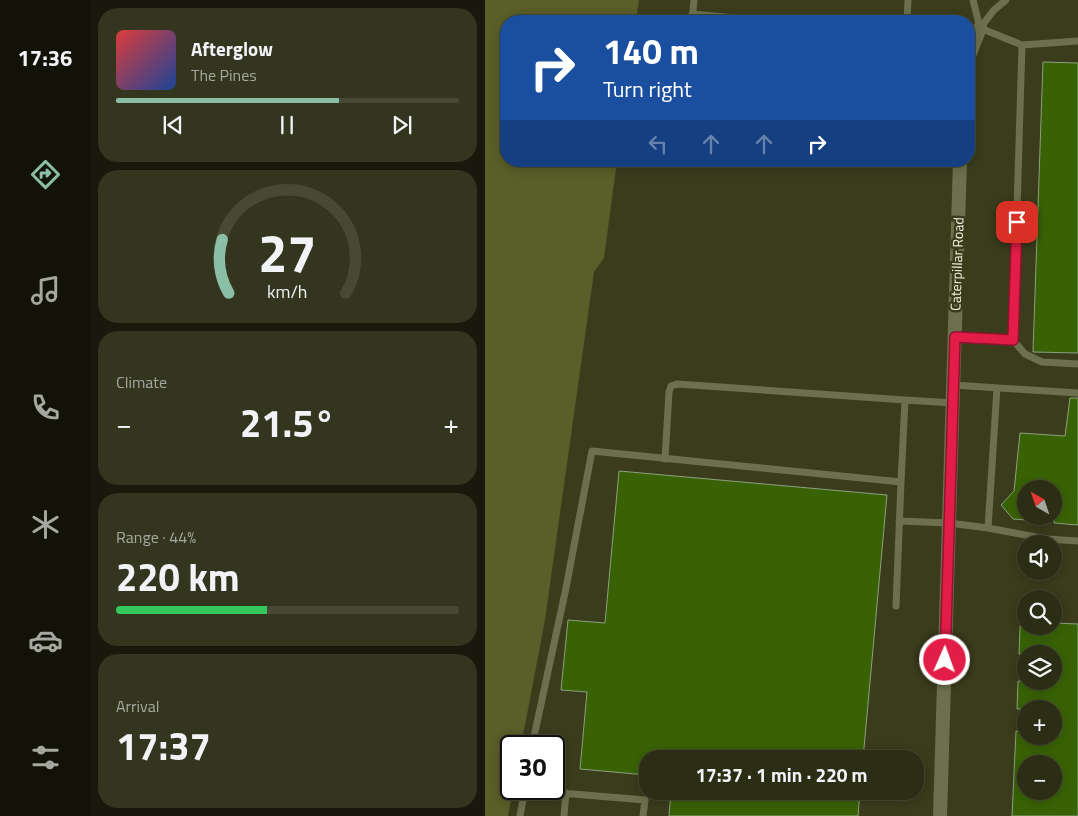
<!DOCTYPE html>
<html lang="en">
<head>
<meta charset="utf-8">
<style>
	body { margin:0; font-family:"Titillium Web",sans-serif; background:#34351e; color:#f1f3f6; height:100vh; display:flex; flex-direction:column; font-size:19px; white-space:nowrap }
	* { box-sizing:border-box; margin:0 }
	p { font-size:16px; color:#a6a8a0 }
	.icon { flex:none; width:28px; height:28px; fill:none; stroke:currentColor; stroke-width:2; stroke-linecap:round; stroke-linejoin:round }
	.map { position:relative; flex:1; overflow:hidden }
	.sheet { display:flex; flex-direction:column; gap:8px; padding:8px; background:#18190c; width:395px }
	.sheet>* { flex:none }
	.hud { position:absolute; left:15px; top:15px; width:475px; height:152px; border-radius:20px; box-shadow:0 2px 12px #0003,0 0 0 1px #484934; background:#1a4fa0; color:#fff; overflow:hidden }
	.needle { width:32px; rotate:321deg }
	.controls { position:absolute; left:532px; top:480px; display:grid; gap:10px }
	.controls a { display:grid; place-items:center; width:45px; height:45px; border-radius:50%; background:#2c2d15; box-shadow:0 2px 12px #0003,0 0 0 1px #484934; font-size:25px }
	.speed { position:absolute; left:15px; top:735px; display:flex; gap:10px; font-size:25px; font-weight:700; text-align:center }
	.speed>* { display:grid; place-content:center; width:65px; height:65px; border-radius:50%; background:#2c2d15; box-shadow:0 2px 12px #0003,0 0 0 1px #484934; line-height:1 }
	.speed .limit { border:2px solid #111; border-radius:8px; background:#fff; color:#111 }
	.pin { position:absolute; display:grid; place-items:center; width:42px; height:42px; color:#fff; margin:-21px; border-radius:10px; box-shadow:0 2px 8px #0006 }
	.me { position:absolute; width:55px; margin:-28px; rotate:2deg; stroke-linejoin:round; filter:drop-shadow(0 0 4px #0008) }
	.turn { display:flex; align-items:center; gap:18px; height:105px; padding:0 20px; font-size:22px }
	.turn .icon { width:65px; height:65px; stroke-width:2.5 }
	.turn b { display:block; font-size:35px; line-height:42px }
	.lanes { display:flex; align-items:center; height:48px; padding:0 20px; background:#0003; justify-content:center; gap:25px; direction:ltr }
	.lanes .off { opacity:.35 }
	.big { font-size:38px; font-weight:700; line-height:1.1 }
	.sheet .widget { flex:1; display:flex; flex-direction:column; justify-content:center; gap:8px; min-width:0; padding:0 18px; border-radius:20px; background:#34351e }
	.sheet .dial { align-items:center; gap:0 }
	.dial svg { height:130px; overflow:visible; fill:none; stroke:#484934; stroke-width:7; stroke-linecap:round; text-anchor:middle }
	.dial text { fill:#f1f3f6; stroke:none }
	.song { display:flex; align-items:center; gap:15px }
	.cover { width:60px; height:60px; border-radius:8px; background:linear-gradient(135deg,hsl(0 70% 55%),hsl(220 70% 35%)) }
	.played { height:5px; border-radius:2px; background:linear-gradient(90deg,#8abfa5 65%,#484934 65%) }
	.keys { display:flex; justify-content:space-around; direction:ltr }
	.heat { display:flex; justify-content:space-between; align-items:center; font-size:28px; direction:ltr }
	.charge { height:8px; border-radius:4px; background:linear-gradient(90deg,#34c759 44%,#484934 0) }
	.trip { position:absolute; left:154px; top:750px; width:285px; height:50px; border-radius:20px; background:#2c2d15; box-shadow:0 2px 12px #0003,0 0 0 1px #484934; font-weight:700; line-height:50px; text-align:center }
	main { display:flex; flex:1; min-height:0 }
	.tabs { display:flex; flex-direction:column; width:90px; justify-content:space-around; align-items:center; background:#121208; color:#a6a8a0 }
	.tabs .icon { width:35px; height:35px }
	.tabs .on { color:#8abfa5 }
	.tabs b { font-size:22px; color:#f1f3f6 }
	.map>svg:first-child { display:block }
</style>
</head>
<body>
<main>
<nav class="tabs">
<b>17:36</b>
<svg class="icon on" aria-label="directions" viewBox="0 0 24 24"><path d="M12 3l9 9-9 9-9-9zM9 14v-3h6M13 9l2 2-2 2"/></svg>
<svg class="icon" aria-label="music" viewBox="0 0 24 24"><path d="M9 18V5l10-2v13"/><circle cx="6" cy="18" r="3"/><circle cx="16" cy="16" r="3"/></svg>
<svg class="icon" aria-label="phone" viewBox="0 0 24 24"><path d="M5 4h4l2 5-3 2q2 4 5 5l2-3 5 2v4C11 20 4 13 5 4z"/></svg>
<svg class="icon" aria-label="climate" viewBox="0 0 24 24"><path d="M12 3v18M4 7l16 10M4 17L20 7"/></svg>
<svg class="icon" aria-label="car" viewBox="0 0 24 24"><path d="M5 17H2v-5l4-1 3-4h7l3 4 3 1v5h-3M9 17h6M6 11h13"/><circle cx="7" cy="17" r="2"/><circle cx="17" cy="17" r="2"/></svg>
<svg class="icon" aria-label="filters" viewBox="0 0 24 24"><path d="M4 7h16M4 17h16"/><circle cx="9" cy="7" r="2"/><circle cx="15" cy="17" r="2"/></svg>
</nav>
<section class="sheet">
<div class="widget">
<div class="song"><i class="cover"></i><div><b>Afterglow</b><p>The Pines</p></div></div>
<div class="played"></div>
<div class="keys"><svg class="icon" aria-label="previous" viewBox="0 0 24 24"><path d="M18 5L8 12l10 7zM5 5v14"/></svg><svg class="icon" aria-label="pause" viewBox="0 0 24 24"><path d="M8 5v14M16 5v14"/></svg><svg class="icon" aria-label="next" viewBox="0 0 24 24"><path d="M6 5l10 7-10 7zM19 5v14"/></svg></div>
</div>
<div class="widget dial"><svg viewBox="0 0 100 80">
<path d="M14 69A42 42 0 1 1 86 69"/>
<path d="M14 69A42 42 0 0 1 10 36" stroke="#8abfa5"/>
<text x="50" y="56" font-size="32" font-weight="700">27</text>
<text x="50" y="72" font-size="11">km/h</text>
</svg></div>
<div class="widget"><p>Climate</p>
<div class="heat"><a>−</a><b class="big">21.5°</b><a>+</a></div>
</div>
<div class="widget"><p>Range · 44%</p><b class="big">220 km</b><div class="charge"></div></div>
<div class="widget"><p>Arrival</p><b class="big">17:37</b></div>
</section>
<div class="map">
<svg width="593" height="816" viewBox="0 0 593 816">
	<rect width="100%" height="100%" fill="#3a3c1c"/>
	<!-- green -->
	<path fill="#5a5e28" d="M0 0H154L151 21H21V161H132L119 258 109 272 60 620 36 746H26V789H28L23 816H0Z"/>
	<!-- building -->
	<path fill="#396205" stroke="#8da080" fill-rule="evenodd" d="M558 62 593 63V353L548 352Z
		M585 398H593V525L569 523V489H541V520L528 519 516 505 529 491 535 433 580 436Z
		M134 471 402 495 378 759H162V775L95 769 102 692 76 690 83 620 120 623Z
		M569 623 593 624V816H527L531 731 541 732V736H569V709H532L533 681H569V654H534L535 626H569ZM541 764H569V791H541Z
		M186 791H375L373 816H184Z"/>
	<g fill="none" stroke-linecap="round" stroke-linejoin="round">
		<!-- service -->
		<path stroke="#6d704e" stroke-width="7" d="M488 0 495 28
			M207 14 284 21
			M207 21 209 0
			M422 21 423 0
			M495 28 509 10 521 0
			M537 45 593 41
			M470 337 528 340 537 45 495 28
			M528 340 540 354 557 362 593 364
			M468 385 593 393
			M180 459 184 392 186 386 192 384 420 400
			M416 482 420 400 468 403
			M414 521 464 523 503 528 562 539 593 541
			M503 528 512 388
			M47 746 81 588 107 451 416 482 411 606
			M40 790 160 800 158 816
			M35 816 40 789
			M79 816 81 793"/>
		<!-- minor -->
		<path stroke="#6d704e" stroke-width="14" d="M484 56 495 28
			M455 816 475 161"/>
	</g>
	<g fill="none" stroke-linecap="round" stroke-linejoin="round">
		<defs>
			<path id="route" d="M460 660 470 337 528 340 532 222"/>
		</defs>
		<!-- route casing -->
		<use href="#route" stroke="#92132f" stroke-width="12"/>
		<!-- route -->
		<use href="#route" stroke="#e11d48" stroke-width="9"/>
	</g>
	<g text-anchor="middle" stroke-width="5" stroke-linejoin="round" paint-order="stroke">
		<!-- street labels -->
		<g font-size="14" fill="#f3f5e2" stroke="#3a3c1c">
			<text transform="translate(472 264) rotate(-88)" y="5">Caterpillar Road</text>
		</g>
	</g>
</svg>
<div class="controls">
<a><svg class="needle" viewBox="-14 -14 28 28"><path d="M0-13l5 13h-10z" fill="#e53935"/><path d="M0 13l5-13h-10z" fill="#a6a8a0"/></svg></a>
<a><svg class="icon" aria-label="sound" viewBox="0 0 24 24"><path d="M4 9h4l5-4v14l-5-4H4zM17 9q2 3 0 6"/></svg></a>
<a><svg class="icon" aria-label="search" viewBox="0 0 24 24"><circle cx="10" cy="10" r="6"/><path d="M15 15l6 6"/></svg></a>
<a><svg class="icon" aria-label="layers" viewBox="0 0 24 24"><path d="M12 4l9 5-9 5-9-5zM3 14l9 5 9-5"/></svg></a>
<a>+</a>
<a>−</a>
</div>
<div class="speed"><div class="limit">30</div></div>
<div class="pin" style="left:532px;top:222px;background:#d93025"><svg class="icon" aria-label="arrive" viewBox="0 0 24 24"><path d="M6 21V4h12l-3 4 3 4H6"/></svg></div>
<svg class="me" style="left:460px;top:660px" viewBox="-20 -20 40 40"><circle r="17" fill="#e11d48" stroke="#fff" stroke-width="3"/><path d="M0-11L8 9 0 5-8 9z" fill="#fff"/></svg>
<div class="trip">17:37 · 1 min · 220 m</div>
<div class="hud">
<div class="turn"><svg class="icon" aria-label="right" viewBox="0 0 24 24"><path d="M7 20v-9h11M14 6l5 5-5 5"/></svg><div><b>140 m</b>Turn right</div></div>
<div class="lanes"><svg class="icon off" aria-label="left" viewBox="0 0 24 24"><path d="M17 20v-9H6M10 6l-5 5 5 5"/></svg><svg class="icon off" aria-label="ahead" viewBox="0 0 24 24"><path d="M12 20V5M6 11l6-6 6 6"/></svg><svg class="icon off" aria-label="ahead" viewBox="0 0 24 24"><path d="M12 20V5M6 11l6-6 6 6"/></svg><svg class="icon" aria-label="right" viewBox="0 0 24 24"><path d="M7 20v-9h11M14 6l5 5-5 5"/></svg></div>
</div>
</div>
</main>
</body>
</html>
